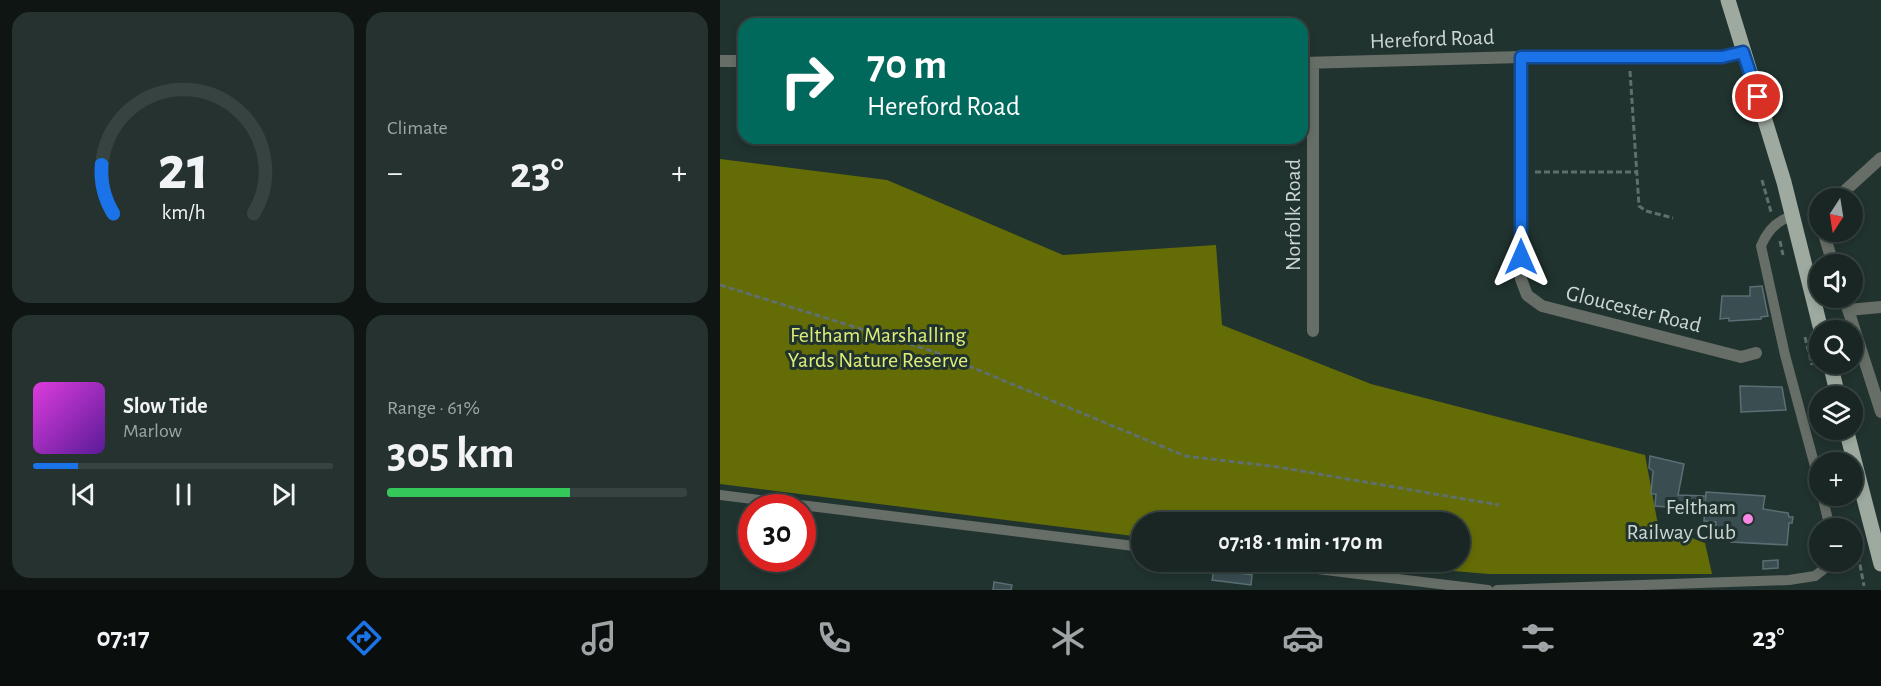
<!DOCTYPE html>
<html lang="en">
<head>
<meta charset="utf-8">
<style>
	body { margin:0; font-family:"Alegreya Sans",sans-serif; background:#263230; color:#f1f3f6; height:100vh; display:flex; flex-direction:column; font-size:22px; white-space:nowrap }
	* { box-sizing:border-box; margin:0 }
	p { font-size:20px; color:#9fa5a6 }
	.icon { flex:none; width:33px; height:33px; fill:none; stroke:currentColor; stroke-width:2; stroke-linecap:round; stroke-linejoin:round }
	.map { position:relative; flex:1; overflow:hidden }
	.panel { display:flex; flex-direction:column; gap:12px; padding:12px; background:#0e1513; width:720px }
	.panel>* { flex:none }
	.hud { position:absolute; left:18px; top:18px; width:570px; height:126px; border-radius:18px; box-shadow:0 3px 9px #0003,0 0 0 2px #374341; background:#00695c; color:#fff; overflow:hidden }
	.needle { width:39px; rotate:192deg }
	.controls { position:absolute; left:1089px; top:188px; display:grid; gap:12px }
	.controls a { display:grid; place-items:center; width:54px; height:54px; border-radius:50%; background:#192623; box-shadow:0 3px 9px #0003,0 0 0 2px #374341; font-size:30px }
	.speed { position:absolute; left:18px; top:494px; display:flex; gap:12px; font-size:30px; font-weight:700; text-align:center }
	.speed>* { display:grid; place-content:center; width:78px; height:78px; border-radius:50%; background:#192623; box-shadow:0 3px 9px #0003,0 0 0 2px #374341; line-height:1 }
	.speed .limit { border:9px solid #d22; background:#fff; color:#111 }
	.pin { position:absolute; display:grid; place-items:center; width:51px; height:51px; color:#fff; margin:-26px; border:3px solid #fff; border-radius:50%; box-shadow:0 2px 6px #0007 }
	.me { position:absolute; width:66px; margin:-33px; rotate:0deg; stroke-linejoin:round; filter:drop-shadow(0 0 4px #0008) }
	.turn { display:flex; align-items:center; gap:21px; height:126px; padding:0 30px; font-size:27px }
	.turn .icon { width:78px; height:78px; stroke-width:2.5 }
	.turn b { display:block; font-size:42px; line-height:51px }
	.big { font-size:45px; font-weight:700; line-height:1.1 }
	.panel .card { flex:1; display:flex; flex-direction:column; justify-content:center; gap:9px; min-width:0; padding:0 21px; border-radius:18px; background:#263230 }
	.panel .dial { align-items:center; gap:0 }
	.dial svg { height:156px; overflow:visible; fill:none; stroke:#374341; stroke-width:7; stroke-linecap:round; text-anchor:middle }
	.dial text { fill:#f1f3f6; stroke:none }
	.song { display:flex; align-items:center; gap:18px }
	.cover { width:72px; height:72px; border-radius:9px; background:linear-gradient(135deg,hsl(300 70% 55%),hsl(270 70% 35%)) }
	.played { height:6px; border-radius:3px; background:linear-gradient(90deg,#1a73e8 15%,#374341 15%) }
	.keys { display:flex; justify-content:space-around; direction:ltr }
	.heat { display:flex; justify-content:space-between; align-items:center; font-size:33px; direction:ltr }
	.charge { height:9px; border-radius:4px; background:linear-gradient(90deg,#34c759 61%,#374341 0) }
	.panel .tiles { flex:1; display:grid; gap:12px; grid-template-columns:repeat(2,1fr) }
	.trip { position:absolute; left:411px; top:512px; width:339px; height:60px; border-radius:30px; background:#192623; box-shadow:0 3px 9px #0003,0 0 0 2px #374341; font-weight:700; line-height:60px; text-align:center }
	.menu { display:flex; height:96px; justify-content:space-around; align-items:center; background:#0a0f0e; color:#9fa5a6 }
	.menu .icon { width:42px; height:42px }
	.menu .current { color:#1a73e8 }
	.menu b { font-size:27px; color:#f1f3f6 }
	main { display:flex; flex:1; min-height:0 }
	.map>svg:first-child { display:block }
</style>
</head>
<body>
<main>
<section class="panel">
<div class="tiles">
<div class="card dial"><svg viewBox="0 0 100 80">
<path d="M14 69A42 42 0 1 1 86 69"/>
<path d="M14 69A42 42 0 0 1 8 44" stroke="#1a73e8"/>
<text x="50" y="56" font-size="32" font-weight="700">21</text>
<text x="50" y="72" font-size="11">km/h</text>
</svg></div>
<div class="card"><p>Climate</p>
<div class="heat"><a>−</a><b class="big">23°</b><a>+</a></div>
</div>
<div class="card">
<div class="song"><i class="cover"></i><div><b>Slow Tide</b><p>Marlow</p></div></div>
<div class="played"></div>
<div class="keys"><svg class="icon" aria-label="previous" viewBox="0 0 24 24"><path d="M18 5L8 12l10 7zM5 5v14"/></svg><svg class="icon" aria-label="pause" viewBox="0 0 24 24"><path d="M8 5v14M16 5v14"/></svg><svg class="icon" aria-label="next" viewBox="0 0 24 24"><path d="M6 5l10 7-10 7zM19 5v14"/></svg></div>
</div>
<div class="card"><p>Range · 61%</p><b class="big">305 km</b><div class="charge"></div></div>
</div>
</section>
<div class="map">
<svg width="1161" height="590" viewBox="0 0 1161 590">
	<rect width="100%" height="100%" fill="#21332f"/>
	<!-- forest -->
	<path fill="#646c06" d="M0 159 167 180 343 255 496 245 502 325 651 384 925 455 938 525 985 543 992 574H769L615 561H740V522H422L421 537 0 484Z"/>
	<!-- building -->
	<path fill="#3a4d51" stroke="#5a6f73" stroke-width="1.5" d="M1042 286 1048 316 1041 317V319L1009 321V318L1000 319 1002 296H1030V287Z
		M1020 386 1062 387 1066 410 1021 412Z
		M930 456 964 464 958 495 984 496 982 510 935 506 936 494H931L933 471 929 468Z
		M986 492 1045 496 1043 509 1068 513 1069 517H1073L1072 523H1069L1067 545 1011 542V537L995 536 996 522 984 521Z
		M1058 560V568L1043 569V561Z
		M494 570 532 575 531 585 492 580Z
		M274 582 292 585 291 590H273Z"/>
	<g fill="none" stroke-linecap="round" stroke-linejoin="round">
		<!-- path -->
		<path stroke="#5f6f6b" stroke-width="3" stroke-dasharray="6 3" stroke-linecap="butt" d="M910 71 919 206 926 211 953 218
			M815 172H916
			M1042 180 1051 212
			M1060 241 1063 255
			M0 285 215 352 465 456 558 467 779 505
			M1085 337 1092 365
			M1135 538 1144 586"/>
		<!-- service -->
		<path stroke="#676d67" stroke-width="10" d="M1073 216C1057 220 1047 231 1041 246L1065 355 1100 485
			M0 495 422 547
			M1102 495 1110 528
			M532 561 768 590
			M777 590 1069 580 1095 576 1109 565V561"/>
		<!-- minor -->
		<path stroke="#676d67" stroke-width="12" d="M801 57V279L807 295 822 306 1021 357 1036 353
			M0 61H24
			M582 63 801 57 1002 58 1023 52
			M593 63V331
			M1117 198 1161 158
			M1103 231 1113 264
			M1124 297 1161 412
			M1128 310 1161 307"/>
		<!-- primary -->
		<path stroke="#9eaa9f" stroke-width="15" d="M1008 0 1064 182 1101 330
			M1110 363 1118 396
			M1126 429 1161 564"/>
	</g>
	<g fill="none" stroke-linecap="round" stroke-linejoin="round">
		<defs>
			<path id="route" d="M801 257V57H1002L1023 52 1038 97"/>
		</defs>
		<!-- route casing -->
		<use href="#route" stroke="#114b97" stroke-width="15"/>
		<!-- route -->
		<use href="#route" stroke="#1a73e8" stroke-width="10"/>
	</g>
	<!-- markers -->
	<circle fill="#fb86e5" stroke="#21332f" stroke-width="2" cx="1028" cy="519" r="6"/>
	<g text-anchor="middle" stroke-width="6" stroke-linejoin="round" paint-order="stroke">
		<!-- street labels -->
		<g font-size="22" fill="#ccd7d4" stroke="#21332f">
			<text transform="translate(712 38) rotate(-2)" y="8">Hereford Road</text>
			<text transform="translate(572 215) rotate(-90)" y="8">Norfolk Road</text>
			<text transform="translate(914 308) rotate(14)" y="8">Gloucester Road</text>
		</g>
		<!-- park labels -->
		<g font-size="22" fill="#dfed78" stroke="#21332f">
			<text x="158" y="342">Feltham Marshalling<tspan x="158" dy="25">Yards Nature Reserve</tspan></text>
		</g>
		<!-- poi labels -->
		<g font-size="22" fill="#ccd7d4" stroke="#21332f" text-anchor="end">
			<text x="1016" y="514">Feltham<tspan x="1016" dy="25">Railway Club</tspan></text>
		</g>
	</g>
</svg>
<div class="controls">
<a><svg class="needle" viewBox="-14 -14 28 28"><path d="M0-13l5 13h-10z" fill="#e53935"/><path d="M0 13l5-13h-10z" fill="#9fa5a6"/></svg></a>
<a><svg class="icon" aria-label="sound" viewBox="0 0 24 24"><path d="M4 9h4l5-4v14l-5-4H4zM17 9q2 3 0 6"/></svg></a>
<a><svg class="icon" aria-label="search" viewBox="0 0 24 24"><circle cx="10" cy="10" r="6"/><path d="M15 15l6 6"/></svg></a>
<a><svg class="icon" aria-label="layers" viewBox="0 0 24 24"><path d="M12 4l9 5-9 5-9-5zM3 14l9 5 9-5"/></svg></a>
<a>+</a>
<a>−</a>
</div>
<div class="speed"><div class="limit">30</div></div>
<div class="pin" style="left:1038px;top:97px;background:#d93025"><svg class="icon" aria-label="arrive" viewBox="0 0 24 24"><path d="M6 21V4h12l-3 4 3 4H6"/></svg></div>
<svg class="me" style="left:801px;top:257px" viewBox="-20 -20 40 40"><path d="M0-17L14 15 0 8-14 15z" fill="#1a73e8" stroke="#fff" stroke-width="4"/></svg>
<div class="trip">07:18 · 1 min · 170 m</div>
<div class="hud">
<div class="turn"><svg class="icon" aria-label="right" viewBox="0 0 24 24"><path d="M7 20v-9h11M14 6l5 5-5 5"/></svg><div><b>70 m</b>Hereford Road</div></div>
</div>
</div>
</main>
<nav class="menu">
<b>07:17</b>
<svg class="icon current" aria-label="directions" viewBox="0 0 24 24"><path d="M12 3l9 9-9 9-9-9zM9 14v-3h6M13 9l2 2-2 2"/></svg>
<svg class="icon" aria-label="music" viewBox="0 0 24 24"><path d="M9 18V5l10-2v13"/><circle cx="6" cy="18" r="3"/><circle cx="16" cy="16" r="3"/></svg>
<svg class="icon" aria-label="phone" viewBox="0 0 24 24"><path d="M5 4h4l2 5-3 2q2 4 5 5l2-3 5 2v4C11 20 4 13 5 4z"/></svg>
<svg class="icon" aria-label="climate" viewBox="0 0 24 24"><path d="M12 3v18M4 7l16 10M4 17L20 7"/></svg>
<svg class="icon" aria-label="car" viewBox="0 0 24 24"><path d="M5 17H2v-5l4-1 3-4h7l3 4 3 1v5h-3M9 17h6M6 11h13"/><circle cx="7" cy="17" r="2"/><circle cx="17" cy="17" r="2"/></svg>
<svg class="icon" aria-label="filters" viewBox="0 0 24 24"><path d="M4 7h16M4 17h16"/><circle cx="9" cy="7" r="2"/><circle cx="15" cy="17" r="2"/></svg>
<b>23°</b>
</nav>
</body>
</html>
